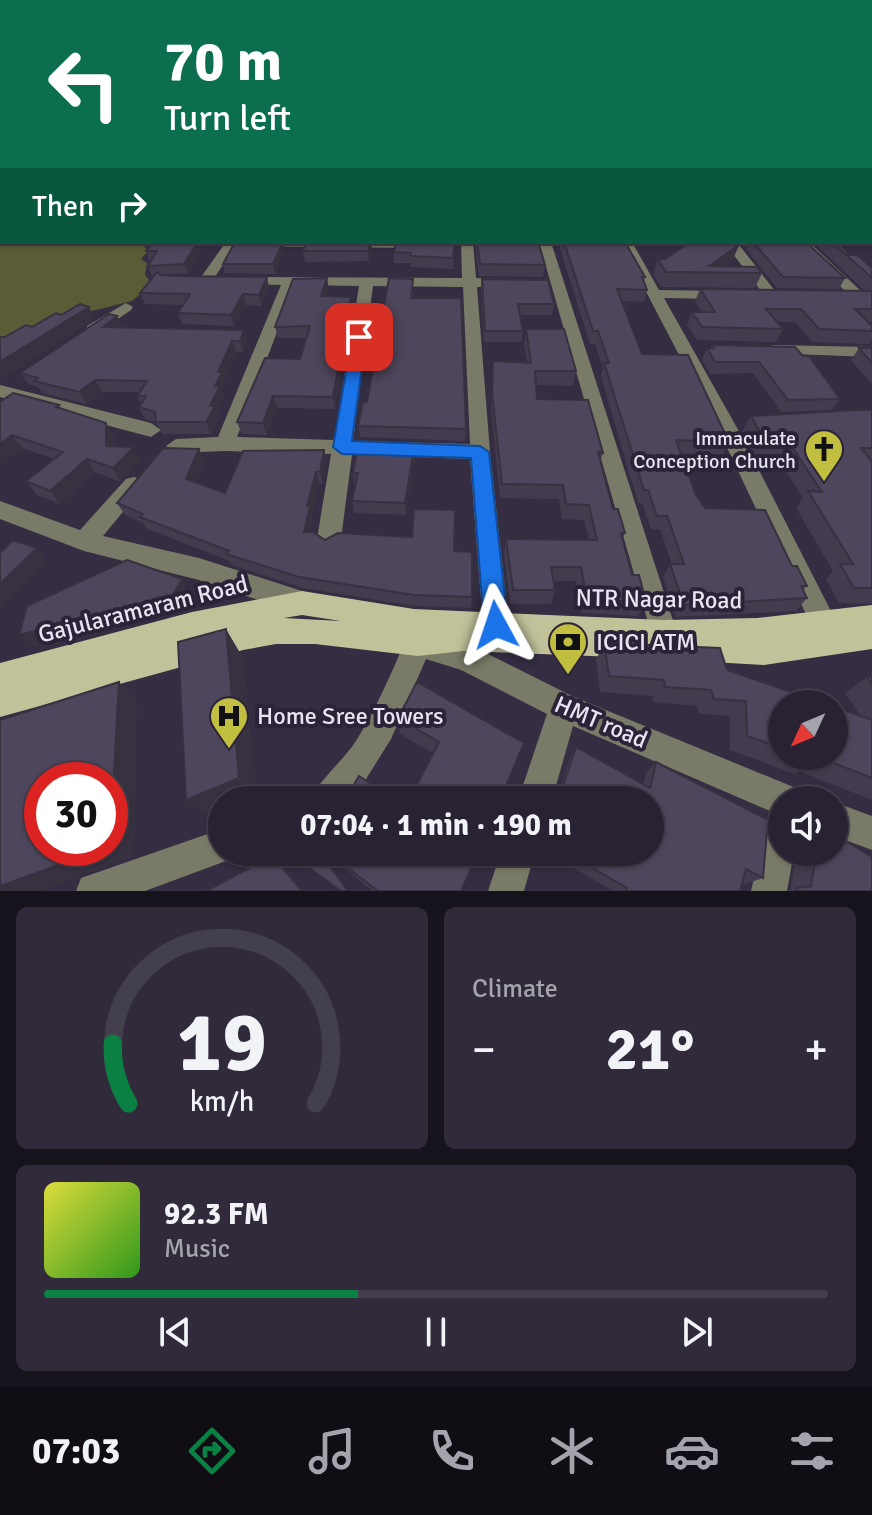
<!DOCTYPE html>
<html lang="en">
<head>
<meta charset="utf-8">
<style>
	body { margin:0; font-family:Signika,sans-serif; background:#302a3a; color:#f1f3f6; height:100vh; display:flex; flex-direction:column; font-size:30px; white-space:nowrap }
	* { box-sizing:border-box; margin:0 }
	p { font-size:26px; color:#a5a4ac }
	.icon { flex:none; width:44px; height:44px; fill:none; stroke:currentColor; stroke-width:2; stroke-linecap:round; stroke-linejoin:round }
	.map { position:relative; height:891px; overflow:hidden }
	.drawer { display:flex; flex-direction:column; gap:16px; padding:16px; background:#16131c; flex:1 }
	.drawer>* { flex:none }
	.top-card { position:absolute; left:0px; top:0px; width:872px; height:244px; box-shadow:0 2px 6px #0004,0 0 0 2px #443f4d; background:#0b6e4f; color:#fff; overflow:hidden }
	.needle { width:52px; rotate:226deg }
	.buttons { position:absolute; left:768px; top:690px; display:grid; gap:16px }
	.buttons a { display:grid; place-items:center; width:80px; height:80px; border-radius:50%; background:#282232; box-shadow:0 2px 6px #0004,0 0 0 2px #443f4d; font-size:40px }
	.speed { position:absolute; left:24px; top:762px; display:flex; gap:16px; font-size:40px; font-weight:700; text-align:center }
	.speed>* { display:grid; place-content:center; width:104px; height:104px; border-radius:50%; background:#282232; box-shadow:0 2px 6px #0004,0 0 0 2px #443f4d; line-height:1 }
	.speed .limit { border:12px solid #d22; background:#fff; color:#111 }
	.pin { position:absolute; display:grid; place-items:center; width:68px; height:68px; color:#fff; margin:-34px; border-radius:16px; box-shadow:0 4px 12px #0006 }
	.me { position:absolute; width:88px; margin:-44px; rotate:355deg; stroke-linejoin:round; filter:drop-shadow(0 0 6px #0008) }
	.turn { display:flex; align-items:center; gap:28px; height:168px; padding:0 32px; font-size:36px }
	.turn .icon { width:104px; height:104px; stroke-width:2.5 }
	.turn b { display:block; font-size:56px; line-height:68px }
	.then { display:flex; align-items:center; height:76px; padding:0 32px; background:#0003; gap:16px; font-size:30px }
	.big { font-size:60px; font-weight:700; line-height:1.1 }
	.drawer .tile { flex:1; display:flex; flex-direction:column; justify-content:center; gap:12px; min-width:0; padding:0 28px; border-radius:12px; background:#302a3a }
	.drawer .dial { align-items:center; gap:0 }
	.dial svg { height:208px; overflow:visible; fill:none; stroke:#443f4d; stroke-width:7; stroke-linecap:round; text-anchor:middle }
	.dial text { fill:#f1f3f6; stroke:none }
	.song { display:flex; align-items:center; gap:24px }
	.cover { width:96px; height:96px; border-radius:12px; background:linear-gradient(135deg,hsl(60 70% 55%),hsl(110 70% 35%)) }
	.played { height:8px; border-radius:4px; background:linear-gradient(90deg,#0b8043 40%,#443f4d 40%) }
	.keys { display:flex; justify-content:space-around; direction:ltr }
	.heat { display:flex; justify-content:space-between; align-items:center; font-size:44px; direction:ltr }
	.drawer .tiles { flex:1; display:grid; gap:16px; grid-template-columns:1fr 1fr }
	.tile:last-child { grid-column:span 2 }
	.trip { position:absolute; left:208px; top:786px; width:456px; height:80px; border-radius:40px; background:#282232; box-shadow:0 2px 6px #0004,0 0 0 2px #443f4d; font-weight:700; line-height:80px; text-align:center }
	.tab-bar { display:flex; height:128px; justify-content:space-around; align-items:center; background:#100e14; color:#a5a4ac }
	.tab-bar .icon { width:56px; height:56px }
	.tab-bar .current { color:#0b8043 }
	.tab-bar b { font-size:36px; color:#f1f3f6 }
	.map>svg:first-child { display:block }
</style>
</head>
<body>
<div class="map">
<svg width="872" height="891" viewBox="0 0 872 891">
	<rect width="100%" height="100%" fill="#352d42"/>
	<!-- green -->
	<path fill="#5b5b38" d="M0 228 2 242H113L144 246 148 251 141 259 147 263 145 275 152 284 132 301 84 313 0 349Z"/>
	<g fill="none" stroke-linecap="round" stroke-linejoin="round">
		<!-- minor -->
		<path fill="#797a67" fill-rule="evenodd" d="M870 136H872V142H870Z
			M169 242H424L425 244 419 248 235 246 211 283 206 284 199 280 223 246H175Z
			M461 242H473L476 278 506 279 513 283 506 287H477L490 452 509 625 505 634 496 638 487 634 483 625 470 459 352 455 341 539 337 546 329 549 321 546 317 539 331 454 225 451 176 453 166 446 176 439 218 437 281 285 242 284 235 280 237 277 462 278ZM295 285 359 286 334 440 237 437ZM373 286 463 287 470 444 353 441Z
			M539 242H551L677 633 674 642 664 646 654 642 651 633Z
			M620 242H632L659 290 723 291 730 295 723 299 664 298 741 435 832 613 836 622 832 631 823 634 814 631 721 435Z
			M693 242H781L775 247 740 246 779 296 772 300 767 299 727 246H699Z
			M796 242H809L864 294V300H854Z
			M126 303 133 307 131 310 99 332H87V326Z
			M772 345 872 347V357L766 353 764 350Z
			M0 385 151 423 161 430 151 437 0 397Z
			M134 477 142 479 145 485 103 536 199 558 302 591 311 595 315 603 311 611 302 615 199 580 84 551 0 519V501L80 530 126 479Z
			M418 630 476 648 574 697 796 788 801 800H782V852H794L787 891H751L770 811 573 726 552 800H518L547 714 461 670 426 659 391 739 353 800H310C318 781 343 761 356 741 377 707 393 670 408 634Z
			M834 802 872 816V850L834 836Z
			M222 829V852H237L234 858 145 891H76L81 878Z
			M501 852H535L524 891H488Z"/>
		<!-- major -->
		<path fill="#c1c29a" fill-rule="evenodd" d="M302 591 414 609 664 620 757 618 872 605V649L764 665 693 661 683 657 680 645H655L651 654 641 658 463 651 418 656 315 644H276L243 650 0 717V663L192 612ZM302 615 341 621 284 618Z"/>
		<!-- highway -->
		<path fill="#dddeae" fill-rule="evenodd" d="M870 130H872V137H870Z"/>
	</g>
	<!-- wall -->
	<path fill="#433c4f" d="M0 121H2V222H0Z
		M872 150V243L870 242V151Z
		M306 242H371L372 250 369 261 305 262 303 251Z
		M475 242H538L545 265 543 277 479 276Z
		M558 242H625L645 277 644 281 647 290 644 302 622 301 642 354 729 442 722 456 681 454 696 495 705 508 792 566 807 586 803 590 807 598 796 611 676 617 663 577 670 564H672L660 529H651L642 503H638L601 376 603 368 595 344H590Z
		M749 242H806L845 278 839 289 777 288 746 249Z
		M813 242H839L849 255 872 268V322H868L872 326V339L869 344 812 342 795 322H776L783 329 776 342 697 340 687 325 692 312H702L695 301 700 289 864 290Z
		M739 245 733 259 724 266 762 273 755 288 661 287 653 274 658 259H665Z
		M202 249 188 273 160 275 269 288 262 306 246 305 234 326 182 324 178 313 183 305 145 304 140 293 154 275 152 276 148 266 152 261H149L146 251Z
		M285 249 275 274 225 273 223 264Z
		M455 251 453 269 411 267V263H394V252Z
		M482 279 554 304 552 315H520L523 331 522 342H484L481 290Z
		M329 289 326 296 351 297 352 308 335 409 277 408 267 435 242 434 237 422 300 359 307 338H278L275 327Z
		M414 289 413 298 466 429 465 441 360 437 358 426Z
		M122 327 244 330 247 342 243 352H236L224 379 226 383 222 392 224 397 217 412 220 418 211 434H162L156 422 145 419 139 407 141 404 137 396 140 392H102L86 404 42 393 38 387 28 384 20 373Z
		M526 329 576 371 573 386 536 385 537 399 603 453 600 462 613 509 625 533 622 539 632 575 646 602 638 616 582 613 576 581H554L555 590 551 604H510L504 554 506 539 589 540 584 520 562 519 559 499 500 498 491 408 493 361 527 363 524 344Z
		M712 345 795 347 840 399 832 410 781 412 753 373 710 374 702 360 707 348H710Z
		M859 348H872V384L851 360Z
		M0 402 59 405 62 409 106 423 114 436V446L141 460 121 482 95 472 60 504 37 495 26 481 54 459 22 448 0 465Z
		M872 410V604L839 603 826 579 833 571 796 508 803 498 782 465H759L742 432 751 416Z
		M415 460 406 515 354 513 352 501 356 485 354 484 353 473Z
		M205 461 195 482 225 493 327 462 323 484H319L312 513 313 518 310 532 325 540 454 551 472 597 471 608 414 606 303 588 232 565 230 561 147 529 143 523 125 515 117 503Z
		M604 643 727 670 782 704V756H834L860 715 845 693 867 677 872 676V800L801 772 795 774 730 750V716L699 714 697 706 653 702 652 696 600 692 596 660Z
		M398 718 524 743 501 800H409L433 753 400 734Z
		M576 747 643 784 646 773 656 762 763 878 745 884 742 882 740 891H613L546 852H650V800H556L570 758Z
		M324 852H479L462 891H373Z
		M797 852H834L872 891H787L790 890Z
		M324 858 349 891H339L308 867Z"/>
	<!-- shaded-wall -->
	<path fill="#373140" d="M198 242H200L202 249 188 273 184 264Z
		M283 242H284L285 249 275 274 273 264Z
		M370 242 372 250 369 261 368 251Z
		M739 245 733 259 716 272 709 266Z
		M267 277 269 288 262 306 259 295Z
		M327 278 329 289 323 307 321 296Z
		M243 294 246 305 234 326 231 315Z
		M351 297 352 308 335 409 333 397Z
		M89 307 95 319 0 381V362Z
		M117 316 122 327H103Z
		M244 330 247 342 243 352 240 341Z
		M232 341 236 352 224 379 226 383 222 392 224 397 217 412 220 418 211 434 206 422 218 372Z
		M95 380 102 392 86 404 79 392Z
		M273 396 277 408 267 435 263 423Z
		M106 423 114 436V460L106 446Z
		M12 435 22 448 0 465V444Z
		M134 447 141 460 121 482 113 468Z
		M414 448 415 460 406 515 405 503Z
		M199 449 205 461 192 491 186 479Z
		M324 450 327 462 323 484 320 472Z
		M87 459 95 472 60 504 50 491Z
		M316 472 319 484 312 513 313 518 308 544 304 532 307 506Z
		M37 548 47 560 0 607V584Z
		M182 579 193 596 183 611 37 650 19 635Z
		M226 629 243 658 258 798 254 800H222V814L211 819 186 800Z
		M119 682 138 701 134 856 41 891H0V886L105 848H110Z
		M823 759 801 772 795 774 816 761Z
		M273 856 283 864 305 891H302Z"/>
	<!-- building -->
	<path fill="#4e465c" stroke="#373140" stroke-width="2" d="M0 121H2V212L0 211Z
		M872 150V228L870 227V151Z
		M153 242H198L184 264 148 266 157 251H146Z
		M235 242H283L273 264H223Z
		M306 242H370L368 251H303Z
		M396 242H455L453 258 411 256V253L394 252Z
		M477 242H538L545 265 480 264Z
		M564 242H625L645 277H642L647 290 617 289 642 354 688 355 729 442 676 440 696 495 705 508 765 510 792 566H797L807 586H801L807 598 684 605 670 564H684L667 516H657L648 490H644L604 363H609L598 331H593Z
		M690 242H737L739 245 709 266 757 267 762 273 666 272 658 259H665Z
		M753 242H806L845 278 783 277Z
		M832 242H839L849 255H857L872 268V278Z
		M157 272 161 275 175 276 267 277 259 295 243 294 231 315 178 313 190 294 140 293Z
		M327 278 321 296 351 297 333 397 273 396 263 423 237 422 265 358 300 359 310 326 275 327 293 279Z
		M389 278 413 279 411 298H461L466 429 358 426 363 402H367Z
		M482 279 548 280 554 304H518L523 331H485Z
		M700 289 872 291V309H855L872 326V331L819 329 801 309H766L783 329 702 327 692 312H715Z
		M80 304 89 307 0 362V337H5L26 325 32 327 56 313 61 315Z
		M109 314 117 316 103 327 244 330 240 341H232L218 372H222L215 386H220L210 406H215L206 422H156L155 412 139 407 146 396H137L147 381 95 380 79 392 34 381 38 378 20 373Z
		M526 329H564L576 371H535L537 399 588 400 603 453 598 452 613 509H618L625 533H621L632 575H639L646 602 587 600 581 567H551L555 590H513L506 539 597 540 589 505 566 504 563 485 502 484 492 393 493 361 531 363Z
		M712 345 795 347 803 356H809L840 399 788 400 759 362H715L707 348H714Z
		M859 348H872V363Z
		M13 393 59 405 56 407 106 423V446L134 447 113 468 87 459 50 491 26 481 63 452 12 435 0 444V402Z
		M857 410H872V448H861L872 462V588H854L840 564H853L808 491 822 492 793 448H769L751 416Z
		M358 446 414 448 405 503 352 501 358 473H353Z
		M163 448 199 449 186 479 225 493 243 451 324 450 320 472H316L307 506H310L304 532H313L325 540 338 533 412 537 414 509 455 510 454 551 472 552V597L414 595 299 577 226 554 229 551 140 517 143 514 117 503Z
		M13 540 37 548 0 584V553Z
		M127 560 182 579 173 595 19 635 27 606Z
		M226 629 239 778 186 800 178 642Z
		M604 643 720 648 727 670 826 704H782V748L747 736 746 701 714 699 711 690 665 687 664 680 609 676Z
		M872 676V684L867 677Z
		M119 682 110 846V780H42V848H105L0 886V720Z
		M417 682 524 743 500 800H409L439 742 398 718Z
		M834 707 872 720V778L823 759 816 761 803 756H834Z
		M576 747 650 788 656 762 768 820 763 878 746 869 740 891H626L627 888 565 852H650V800H558Z
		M359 776 396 800H345Z
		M834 834 872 857V891H797V888L811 886 817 852H834Z
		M317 852H319L348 891H341L308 867Z
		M327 852H478L461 891H378Z
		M273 856 302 891H206Z"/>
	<!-- sky -->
	<linearGradient id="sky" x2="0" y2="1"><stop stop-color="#1d1924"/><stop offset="0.49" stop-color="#4b4c65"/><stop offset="1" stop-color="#4b4c65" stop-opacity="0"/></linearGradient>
	<rect width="872" height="246" fill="url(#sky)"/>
	<!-- route -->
	<path fill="#1a73e8" stroke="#114b97" stroke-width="2" d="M359 332 366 337 352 441 480 446 489 452 508 625 504 633 496 637 487 633 484 625 471 458 342 454 333 447 352 337Z"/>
	<!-- icons -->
	<defs>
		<symbol id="church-pin" viewBox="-11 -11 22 30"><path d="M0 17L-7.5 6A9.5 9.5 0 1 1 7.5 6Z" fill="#c1be40" stroke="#2b2337"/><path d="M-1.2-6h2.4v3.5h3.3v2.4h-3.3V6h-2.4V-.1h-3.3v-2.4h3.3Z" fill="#111"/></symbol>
		<symbol id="bank-pin" viewBox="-11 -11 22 30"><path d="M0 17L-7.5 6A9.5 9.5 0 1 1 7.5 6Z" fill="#c1be40" stroke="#2b2337"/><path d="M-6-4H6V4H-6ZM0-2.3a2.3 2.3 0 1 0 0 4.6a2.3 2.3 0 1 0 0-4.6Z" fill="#111"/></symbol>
		<symbol id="hospital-pin" viewBox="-11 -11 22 30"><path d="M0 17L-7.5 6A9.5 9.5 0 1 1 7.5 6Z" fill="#c1be40" stroke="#2b2337"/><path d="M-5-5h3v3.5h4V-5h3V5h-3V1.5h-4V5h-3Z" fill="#111"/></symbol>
	</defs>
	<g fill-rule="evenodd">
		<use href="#church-pin" x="802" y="427" width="44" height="60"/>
		<use href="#bank-pin" x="546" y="620" width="44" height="60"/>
		<use href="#hospital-pin" x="207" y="694" width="44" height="60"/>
	</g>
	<g text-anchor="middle" stroke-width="8" stroke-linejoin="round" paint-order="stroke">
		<!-- poi labels -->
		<g font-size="20" fill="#e9e4f2" stroke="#2b2337" text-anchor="end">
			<text x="796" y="445">Immaculate<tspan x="796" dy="23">Conception Church</tspan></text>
		</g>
		<!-- near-street labels -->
		<g font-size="24" fill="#e9e4f2" stroke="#2b2337">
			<text transform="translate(659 599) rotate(1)" y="8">NTR Nagar Road</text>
			<text transform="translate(143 609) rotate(-14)" y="8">Gajularamaram Road</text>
			<text transform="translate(601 722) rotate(23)" y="8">HMT road</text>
		</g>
		<!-- near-poi labels -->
		<g font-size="24" fill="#e9e4f2" stroke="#2b2337" text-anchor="start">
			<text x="596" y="650">ICICI ATM</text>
			<text x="257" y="724">Home Sree Towers</text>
		</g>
	</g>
</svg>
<div class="buttons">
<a><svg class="needle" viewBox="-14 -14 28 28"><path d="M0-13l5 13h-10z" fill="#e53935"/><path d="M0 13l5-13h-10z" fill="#a5a4ac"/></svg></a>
<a><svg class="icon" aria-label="sound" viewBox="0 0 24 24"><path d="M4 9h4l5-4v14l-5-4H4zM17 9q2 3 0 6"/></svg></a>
</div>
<div class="speed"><div class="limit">30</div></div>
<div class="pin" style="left:359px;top:337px;background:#d93025"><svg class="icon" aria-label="arrive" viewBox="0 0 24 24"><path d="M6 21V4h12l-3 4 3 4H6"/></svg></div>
<svg class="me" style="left:496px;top:625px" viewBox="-20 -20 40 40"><path d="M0-17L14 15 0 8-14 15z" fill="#1a73e8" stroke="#fff" stroke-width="4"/></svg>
<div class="trip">07:04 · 1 min · 190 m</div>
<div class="top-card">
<div class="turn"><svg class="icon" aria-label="left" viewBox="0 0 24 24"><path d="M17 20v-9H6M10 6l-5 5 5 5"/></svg><div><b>70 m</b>Turn left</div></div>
<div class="then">Then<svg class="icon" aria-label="right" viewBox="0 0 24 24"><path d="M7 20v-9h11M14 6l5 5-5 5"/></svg></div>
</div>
</div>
<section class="drawer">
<div class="tiles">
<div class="tile dial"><svg viewBox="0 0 100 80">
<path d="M14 69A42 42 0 1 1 86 69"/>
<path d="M14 69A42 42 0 0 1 8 46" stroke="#0b8043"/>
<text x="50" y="56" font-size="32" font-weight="700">19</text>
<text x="50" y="72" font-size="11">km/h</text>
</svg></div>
<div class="tile"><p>Climate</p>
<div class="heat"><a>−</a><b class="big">21°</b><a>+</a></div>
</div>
<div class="tile">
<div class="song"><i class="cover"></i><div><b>92.3 FM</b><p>Music</p></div></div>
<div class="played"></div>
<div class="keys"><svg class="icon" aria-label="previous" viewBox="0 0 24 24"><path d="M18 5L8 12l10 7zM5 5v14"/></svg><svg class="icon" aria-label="pause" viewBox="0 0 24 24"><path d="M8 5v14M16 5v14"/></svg><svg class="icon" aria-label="next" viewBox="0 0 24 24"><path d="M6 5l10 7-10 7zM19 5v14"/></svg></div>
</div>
</div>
</section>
<nav class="tab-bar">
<b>07:03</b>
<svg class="icon current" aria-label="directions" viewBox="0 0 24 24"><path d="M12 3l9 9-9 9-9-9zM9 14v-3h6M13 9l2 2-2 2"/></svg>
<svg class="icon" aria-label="music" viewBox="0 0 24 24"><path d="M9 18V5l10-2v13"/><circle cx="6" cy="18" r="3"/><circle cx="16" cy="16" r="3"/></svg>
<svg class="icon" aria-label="phone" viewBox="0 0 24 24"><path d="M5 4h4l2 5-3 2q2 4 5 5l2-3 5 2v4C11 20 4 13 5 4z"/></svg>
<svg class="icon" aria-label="climate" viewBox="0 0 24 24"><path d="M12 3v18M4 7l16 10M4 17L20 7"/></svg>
<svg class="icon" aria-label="car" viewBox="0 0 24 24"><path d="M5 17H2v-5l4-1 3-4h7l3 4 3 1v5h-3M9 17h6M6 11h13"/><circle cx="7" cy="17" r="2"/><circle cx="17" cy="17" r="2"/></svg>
<svg class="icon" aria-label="filters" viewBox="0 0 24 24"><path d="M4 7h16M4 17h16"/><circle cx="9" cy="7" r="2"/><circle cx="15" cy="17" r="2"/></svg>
</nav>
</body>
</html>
